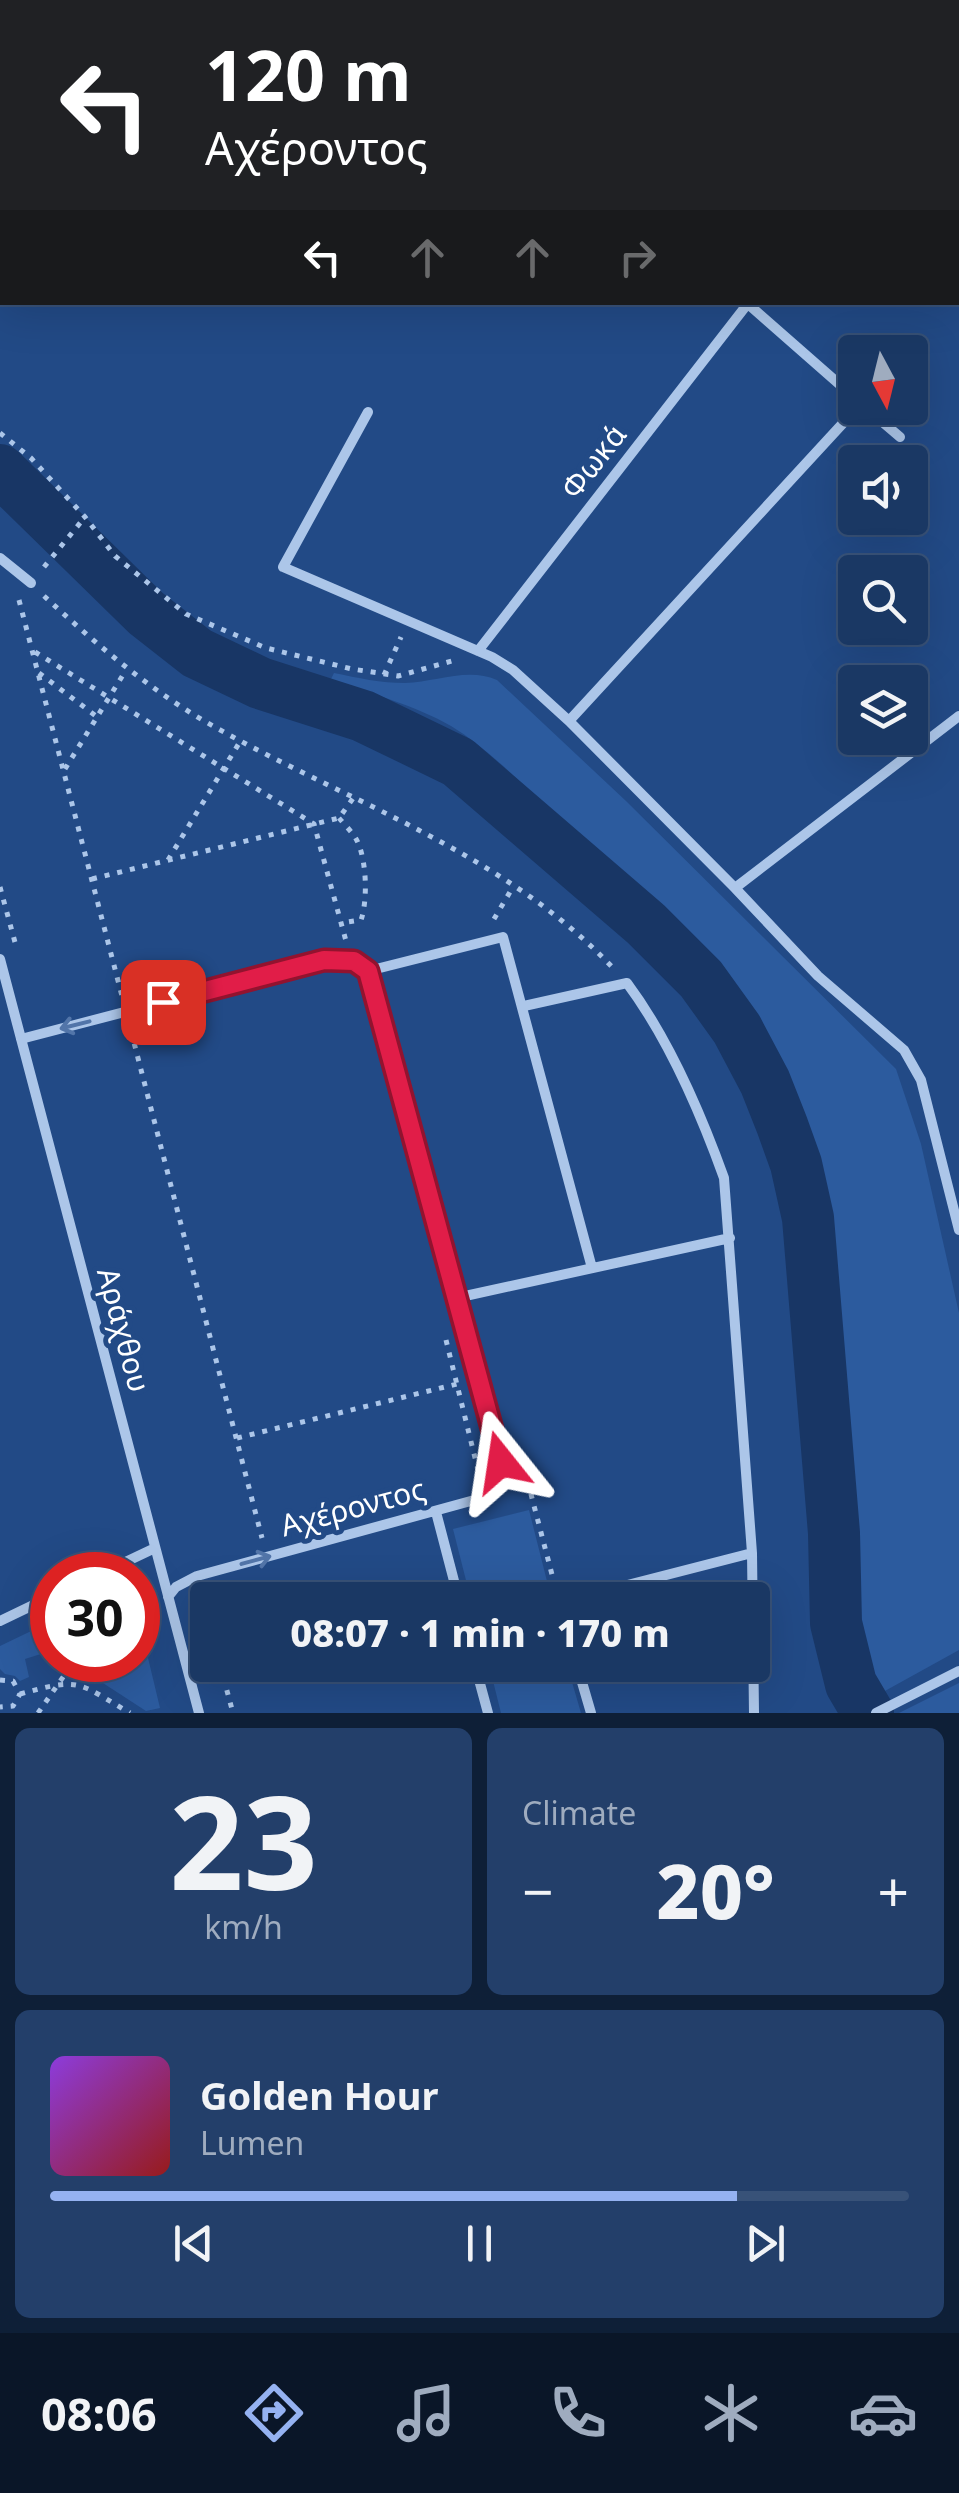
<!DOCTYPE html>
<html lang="en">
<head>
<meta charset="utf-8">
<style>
	body { margin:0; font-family:"Noto Sans",sans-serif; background:#233f6a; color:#f1f3f6; height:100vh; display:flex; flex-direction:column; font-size:38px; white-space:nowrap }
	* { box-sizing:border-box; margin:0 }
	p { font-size:32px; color:#9facbf }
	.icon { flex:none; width:55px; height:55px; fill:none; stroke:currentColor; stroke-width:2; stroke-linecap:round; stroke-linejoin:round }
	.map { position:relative; height:1713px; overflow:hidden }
	.panel { display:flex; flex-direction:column; gap:15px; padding:15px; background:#0e1f37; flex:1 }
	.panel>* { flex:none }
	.top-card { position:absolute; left:0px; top:0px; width:960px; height:305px; box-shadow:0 10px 40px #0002,0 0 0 2px #385278; background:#202124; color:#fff; overflow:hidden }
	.needle { width:65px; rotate:173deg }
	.fabs { position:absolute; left:838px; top:335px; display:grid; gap:20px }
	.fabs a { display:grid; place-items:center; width:90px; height:90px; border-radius:10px; background:#1a3864; box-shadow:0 10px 40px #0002,0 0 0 2px #385278; font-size:50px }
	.speed { position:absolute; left:30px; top:1552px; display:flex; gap:20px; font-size:50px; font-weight:700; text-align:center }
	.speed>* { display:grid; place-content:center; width:130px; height:130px; border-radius:50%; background:#1a3864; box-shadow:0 10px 40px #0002,0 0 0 2px #385278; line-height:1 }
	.speed .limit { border:15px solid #d22; background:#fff; color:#111 }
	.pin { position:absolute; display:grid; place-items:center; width:85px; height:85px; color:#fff; margin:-42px; border-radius:20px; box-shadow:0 5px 15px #0006 }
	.me { position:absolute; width:110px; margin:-55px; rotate:345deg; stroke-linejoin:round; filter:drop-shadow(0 0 8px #0008) }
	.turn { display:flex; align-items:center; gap:35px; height:210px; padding:0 40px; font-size:45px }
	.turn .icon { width:130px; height:130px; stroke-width:2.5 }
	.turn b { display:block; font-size:70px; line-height:85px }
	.lanes { display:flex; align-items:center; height:95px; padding:0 40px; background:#0003; justify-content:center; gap:50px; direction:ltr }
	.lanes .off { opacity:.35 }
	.big { font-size:75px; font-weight:800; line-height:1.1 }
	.panel .widget { flex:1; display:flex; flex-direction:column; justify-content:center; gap:15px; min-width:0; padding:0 35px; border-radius:15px; background:#233f6a }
	.panel .dial { align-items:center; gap:0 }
	.dial b { font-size:130px; line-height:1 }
	.song { display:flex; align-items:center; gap:30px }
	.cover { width:120px; height:120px; border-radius:15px; background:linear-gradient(135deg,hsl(270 70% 55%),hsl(0 70% 35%)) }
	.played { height:10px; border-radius:5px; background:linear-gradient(90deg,#95b2f1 80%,#385278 80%) }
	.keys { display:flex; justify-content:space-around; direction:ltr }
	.heat { display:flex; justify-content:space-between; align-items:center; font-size:55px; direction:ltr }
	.panel .tiles { flex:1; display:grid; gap:15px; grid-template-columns:1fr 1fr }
	.widget:last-child { grid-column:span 2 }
	.trip { position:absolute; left:190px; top:1582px; width:580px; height:100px; border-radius:10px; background:#1a3864; box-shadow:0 10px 40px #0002,0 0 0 2px #385278; font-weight:800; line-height:100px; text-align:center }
	.tabs { display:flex; height:160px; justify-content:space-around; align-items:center; background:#0a1628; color:#9facbf }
	.tabs .icon { width:70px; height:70px }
	.tabs .on { color:#95b2f1 }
	.tabs b { font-size:45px; color:#f1f3f6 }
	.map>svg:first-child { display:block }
</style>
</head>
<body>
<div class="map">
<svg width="959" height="1713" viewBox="0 0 959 1713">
	<rect width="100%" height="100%" fill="#224a86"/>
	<!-- green -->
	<path fill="#2c5b9e" d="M334 673C358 678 381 683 405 683 436 682 468 667 497 680L626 801 896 1069 921 1144 959 1313V1650L874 1697C857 1664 862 1630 859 1593 857 1553 853 1513 848 1473 832 1353 837 1231 800 1114 761 989 654 903 560 819 524 787 492 751 451 726 415 705 370 694 331 679Z
		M529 1510 551 1597 538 1600H471L453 1529Z
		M138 1616 160 1708 146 1711 86 1672V1660H138Z
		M52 1621V1658L49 1659 47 1652 25 1659 29 1677 20 1681 15 1676 5 1674 0 1669V1646Z
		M489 1665H567L581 1713H501Z
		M959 1683V1713H899Z"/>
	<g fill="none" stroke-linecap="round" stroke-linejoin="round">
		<!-- river -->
		<path stroke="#183665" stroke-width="52" d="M0 470 146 613 197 653 260 683 363 716 458 762 646 924 701 979 737 1029 765 1082 782 1125 796 1164 808 1218 834 1533 836 1623 851 1684 868 1713"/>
		<!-- path -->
		<path stroke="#acc6e9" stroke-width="5" stroke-dasharray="5 8" stroke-linecap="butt" d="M0 433 31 458 85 517 115 556 186 614 266 648 352 669 398 676 452 661
			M44 567 85 517
			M44 596C95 643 146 687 206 722 342 800 503 851 613 968
			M19 600 122 996
			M35 652 314 824 346 941
			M39 673 96 716
			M384 675 401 637
			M65 769 126 670
			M339 818C344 824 351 831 355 837 367 856 368 900 361 920L341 923
			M168 860 241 740
			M92 879 339 818 354 797
			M0 887 16 946
			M494 919 513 887
			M131 1031 262 1538
			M446 1340 478 1470
			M237 1438 457 1384
			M521 1456 555 1586
			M203 1596 208 1615
			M220 1665 233 1713
			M0 1680 13 1681 20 1694 13 1706 0 1707
			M20 1694C81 1677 77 1682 130 1713
			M38 1713 75 1660"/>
		<!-- street -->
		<path stroke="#acc6e9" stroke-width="10" d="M958 114H959
			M748 304 855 398
			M866 408 900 437
			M368 412 283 567 492 657 513 670 569 721 735 888 818 976 904 1050 921 1080 959 1230
			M0 558 31 583
			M478 651 749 302
			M569 721 857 408
			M735 888 959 716
			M0 959 199 1713
			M368 971 503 937 592 1268
			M524 1006 627 983C668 1038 701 1114 724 1178L752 1553 754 1713
			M21 1039 324 960 344 959 361 963 373 981 499 1452 500 1483 489 1496 197 1576 176 1587 168 1597
			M456 1298 730 1238
			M436 1512 459 1600
			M98 1575 155 1548
			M569 1600 752 1553
			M0 1621 52 1596
			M475 1665 488 1713
			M577 1665 591 1713
			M876 1713 959 1671"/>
	</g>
	<!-- one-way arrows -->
	<defs><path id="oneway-shaft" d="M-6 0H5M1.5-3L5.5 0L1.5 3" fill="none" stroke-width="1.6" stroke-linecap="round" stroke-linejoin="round" transform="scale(2.5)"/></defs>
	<g stroke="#5275a9">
		<use href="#oneway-shaft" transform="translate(75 1025) rotate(166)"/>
		<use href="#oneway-shaft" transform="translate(256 1560) rotate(-15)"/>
	</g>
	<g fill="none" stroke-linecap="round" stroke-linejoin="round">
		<defs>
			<path id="route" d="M163 1002 324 960 354 961 368 971 501 1462"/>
		</defs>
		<!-- route casing -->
		<use href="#route" stroke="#92132f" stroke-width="25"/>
		<!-- route -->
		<use href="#route" stroke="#e11d48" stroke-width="18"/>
	</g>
	<g text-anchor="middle" stroke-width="10" stroke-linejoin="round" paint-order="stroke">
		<!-- street labels -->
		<g font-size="30" fill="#fff" stroke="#224a86">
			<text transform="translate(594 462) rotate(-52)" y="10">Φωκά</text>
			<text transform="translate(123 1330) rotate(75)" y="10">Αράχθου</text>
			<text transform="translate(353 1508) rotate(-15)" y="10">Αχέροντος</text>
		</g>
	</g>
</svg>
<div class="fabs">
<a><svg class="needle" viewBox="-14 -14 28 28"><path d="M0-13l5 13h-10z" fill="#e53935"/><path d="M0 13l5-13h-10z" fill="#9facbf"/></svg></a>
<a><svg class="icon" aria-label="sound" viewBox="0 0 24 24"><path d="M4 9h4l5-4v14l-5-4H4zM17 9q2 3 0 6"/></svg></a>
<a><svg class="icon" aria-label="search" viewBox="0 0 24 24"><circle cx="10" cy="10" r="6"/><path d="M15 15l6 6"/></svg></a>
<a><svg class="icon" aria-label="layers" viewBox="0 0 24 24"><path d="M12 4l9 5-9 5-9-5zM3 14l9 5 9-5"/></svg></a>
</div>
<div class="speed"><div class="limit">30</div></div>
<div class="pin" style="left:163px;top:1002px;background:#d93025"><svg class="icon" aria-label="arrive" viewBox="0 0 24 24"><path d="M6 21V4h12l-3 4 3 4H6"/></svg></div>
<svg class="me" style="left:501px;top:1462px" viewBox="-20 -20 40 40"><path d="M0-17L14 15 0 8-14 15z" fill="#e11d48" stroke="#fff" stroke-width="4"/></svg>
<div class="trip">08:07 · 1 min · 170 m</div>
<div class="top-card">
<div class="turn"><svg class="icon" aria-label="left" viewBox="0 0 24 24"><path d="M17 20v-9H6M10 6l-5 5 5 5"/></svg><div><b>120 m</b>Αχέροντος</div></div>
<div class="lanes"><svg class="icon" aria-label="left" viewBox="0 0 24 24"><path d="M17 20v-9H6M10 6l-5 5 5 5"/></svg><svg class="icon off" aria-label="ahead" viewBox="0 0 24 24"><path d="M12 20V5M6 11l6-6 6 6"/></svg><svg class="icon off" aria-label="ahead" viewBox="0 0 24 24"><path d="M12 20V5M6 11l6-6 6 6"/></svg><svg class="icon off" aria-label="right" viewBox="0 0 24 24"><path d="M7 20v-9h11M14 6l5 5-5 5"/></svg></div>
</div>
</div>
<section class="panel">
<div class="tiles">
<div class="widget dial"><b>23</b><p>km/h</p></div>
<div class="widget"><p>Climate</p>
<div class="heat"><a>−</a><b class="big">20°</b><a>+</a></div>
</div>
<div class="widget">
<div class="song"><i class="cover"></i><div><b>Golden Hour</b><p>Lumen</p></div></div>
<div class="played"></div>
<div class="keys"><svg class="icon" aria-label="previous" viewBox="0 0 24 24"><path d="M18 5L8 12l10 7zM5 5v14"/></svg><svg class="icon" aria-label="pause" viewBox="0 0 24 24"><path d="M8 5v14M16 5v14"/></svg><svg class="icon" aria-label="next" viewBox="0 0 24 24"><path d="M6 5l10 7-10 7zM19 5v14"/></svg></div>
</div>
</div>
</section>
<nav class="tabs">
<b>08:06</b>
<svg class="icon on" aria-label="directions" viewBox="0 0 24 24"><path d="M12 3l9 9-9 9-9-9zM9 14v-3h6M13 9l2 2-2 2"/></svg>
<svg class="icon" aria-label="music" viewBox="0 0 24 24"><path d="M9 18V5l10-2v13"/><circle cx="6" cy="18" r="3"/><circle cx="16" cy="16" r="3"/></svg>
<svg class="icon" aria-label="phone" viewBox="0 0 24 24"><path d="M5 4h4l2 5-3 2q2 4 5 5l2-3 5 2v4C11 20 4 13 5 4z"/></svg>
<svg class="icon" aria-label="climate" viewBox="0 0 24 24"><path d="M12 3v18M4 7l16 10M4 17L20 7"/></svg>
<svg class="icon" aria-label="car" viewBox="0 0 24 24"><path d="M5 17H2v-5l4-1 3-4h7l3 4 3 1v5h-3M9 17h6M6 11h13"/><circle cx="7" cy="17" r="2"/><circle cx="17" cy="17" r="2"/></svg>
</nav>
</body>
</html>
